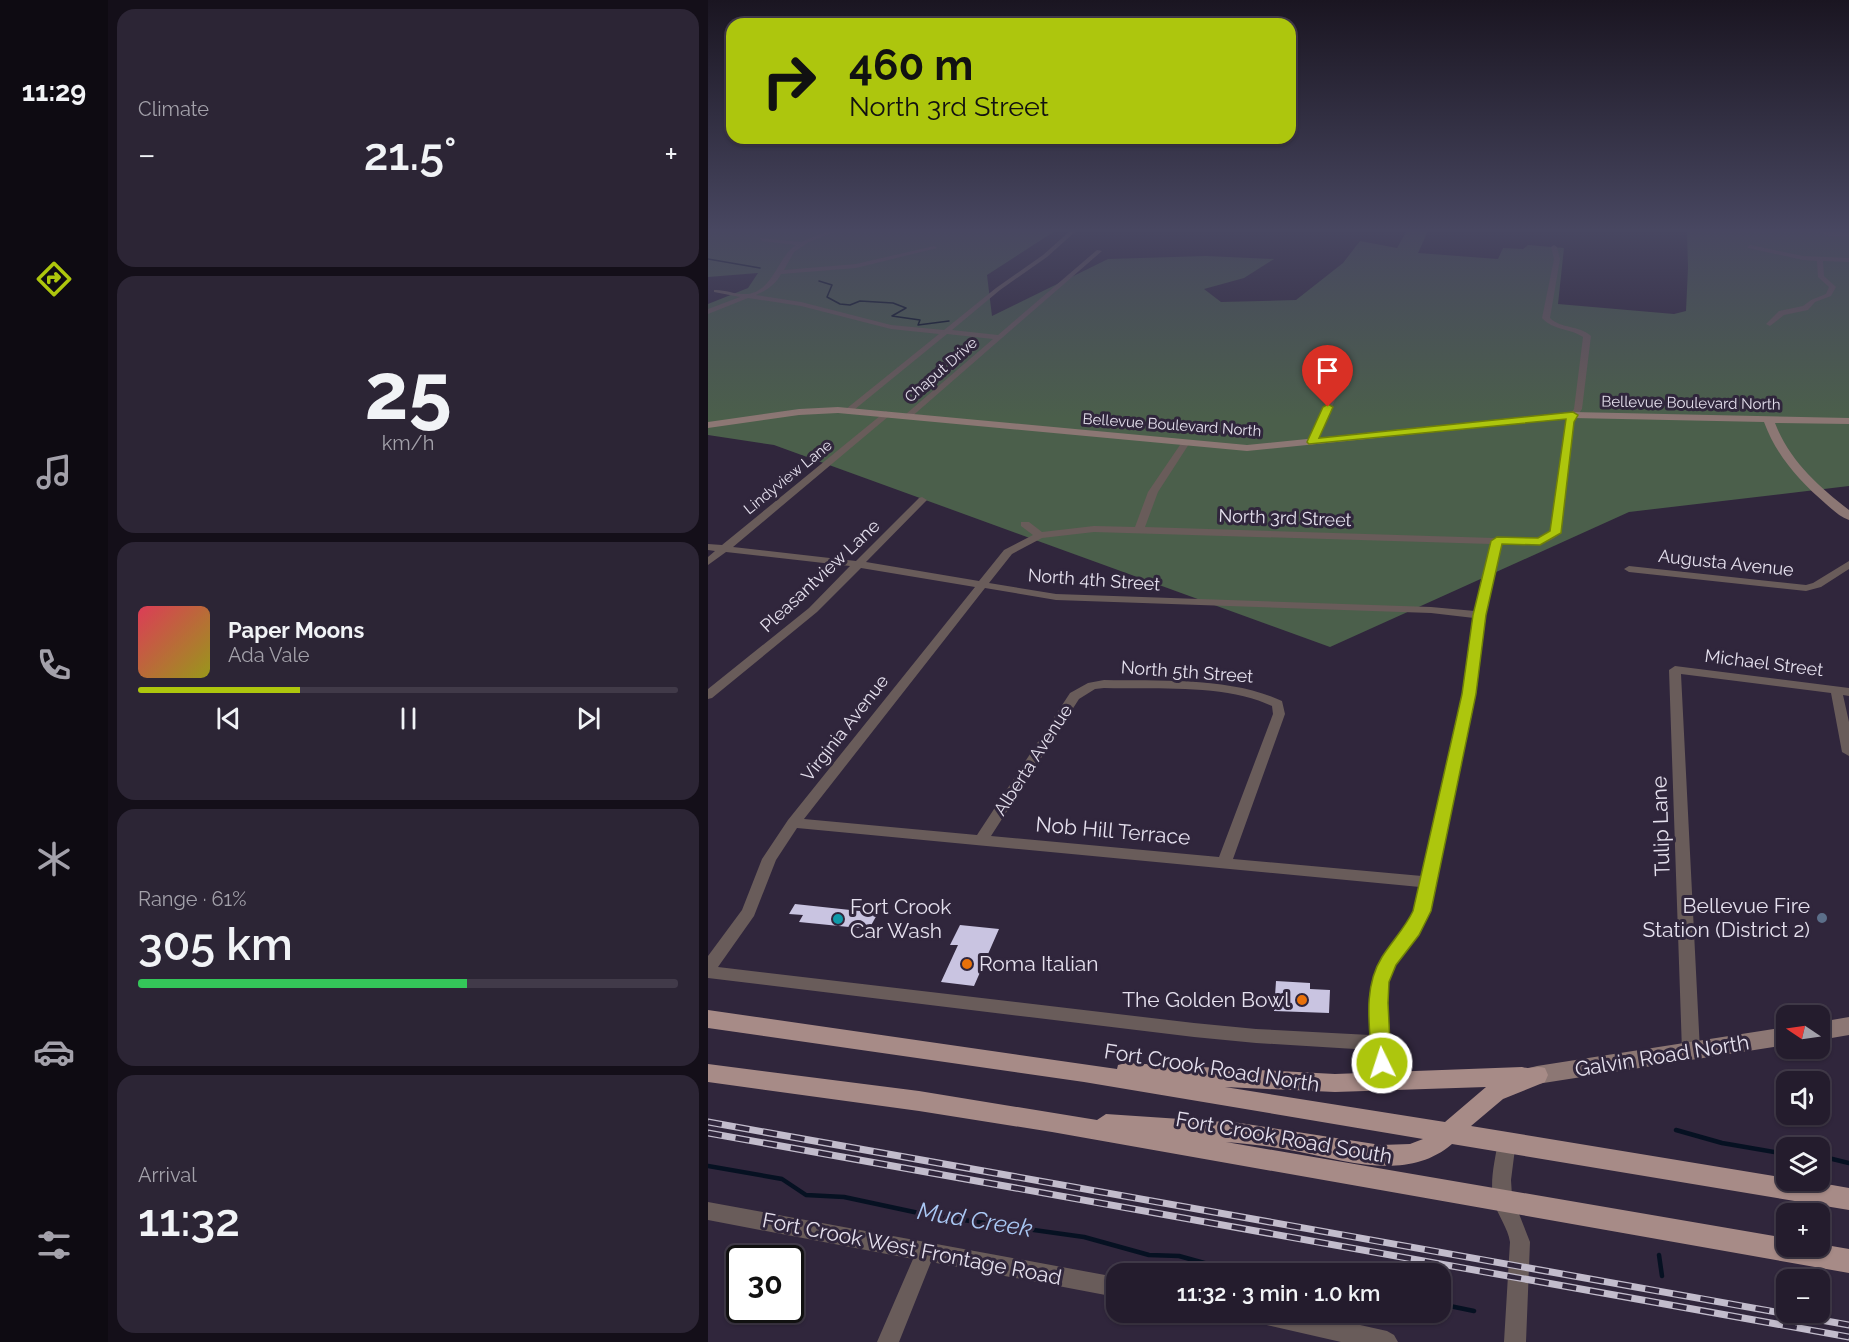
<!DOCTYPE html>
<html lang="en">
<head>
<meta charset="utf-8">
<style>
	body { margin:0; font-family:Raleway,sans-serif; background:#2c2535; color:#f1f3f6; height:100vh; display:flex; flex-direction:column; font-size:22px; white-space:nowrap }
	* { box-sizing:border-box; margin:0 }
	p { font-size:20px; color:#a3a1aa }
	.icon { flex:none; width:33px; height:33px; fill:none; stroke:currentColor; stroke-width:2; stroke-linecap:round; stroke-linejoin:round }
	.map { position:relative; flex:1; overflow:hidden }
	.side { display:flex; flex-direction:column; gap:9px; padding:9px; background:#140f19; width:600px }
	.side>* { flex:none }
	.hud { position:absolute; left:18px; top:18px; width:570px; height:126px; border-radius:18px; box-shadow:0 2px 4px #0004,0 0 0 2px #413a49; background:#adc60d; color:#111; overflow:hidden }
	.needle { width:39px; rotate:283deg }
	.fabs { position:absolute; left:1068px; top:1005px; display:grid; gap:12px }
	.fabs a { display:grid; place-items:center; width:54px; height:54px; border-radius:12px; background:#241c2d; box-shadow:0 2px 4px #0004,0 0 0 2px #413a49; font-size:30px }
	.speed { position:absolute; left:18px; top:1245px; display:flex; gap:12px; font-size:30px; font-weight:700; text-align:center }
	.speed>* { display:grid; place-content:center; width:78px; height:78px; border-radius:50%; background:#241c2d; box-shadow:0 2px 4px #0004,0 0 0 2px #413a49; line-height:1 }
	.speed .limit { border:3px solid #111; border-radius:9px; background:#fff; color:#111 }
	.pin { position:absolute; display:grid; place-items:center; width:51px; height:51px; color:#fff; margin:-62px -26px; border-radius:50% 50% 50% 0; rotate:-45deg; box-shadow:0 0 6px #0007 }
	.pin .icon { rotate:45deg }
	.me { position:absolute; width:66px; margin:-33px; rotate:356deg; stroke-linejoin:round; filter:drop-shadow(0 0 4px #0008) }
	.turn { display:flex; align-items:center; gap:21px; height:126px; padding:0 24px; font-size:27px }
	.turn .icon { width:78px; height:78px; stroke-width:2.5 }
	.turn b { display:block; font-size:42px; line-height:51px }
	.big { font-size:45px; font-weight:600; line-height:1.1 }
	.side .card { flex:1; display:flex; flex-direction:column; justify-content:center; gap:9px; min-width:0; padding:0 21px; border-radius:18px; background:#2c2535 }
	.side .dial { align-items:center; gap:0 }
	.dial b { font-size:78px; line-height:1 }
	.song { display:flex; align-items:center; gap:18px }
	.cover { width:72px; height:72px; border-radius:9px; background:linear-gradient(135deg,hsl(350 70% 55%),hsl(60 70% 35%)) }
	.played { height:6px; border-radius:3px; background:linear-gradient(90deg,#adc60d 30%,#413a49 30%) }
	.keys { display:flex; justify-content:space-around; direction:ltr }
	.heat { display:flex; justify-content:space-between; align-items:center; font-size:33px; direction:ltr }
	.charge { height:9px; border-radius:4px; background:linear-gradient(90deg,#34c759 61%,#413a49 0) }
	.trip { position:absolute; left:398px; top:1263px; width:345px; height:60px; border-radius:18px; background:#241c2d; box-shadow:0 2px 4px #0004,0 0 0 2px #413a49; font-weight:600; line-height:60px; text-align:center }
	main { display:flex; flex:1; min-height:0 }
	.tabs { display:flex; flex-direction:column; width:108px; justify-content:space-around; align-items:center; background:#0e0b12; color:#a3a1aa }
	.tabs .icon { width:42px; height:42px }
	.tabs .active { color:#adc60d }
	.tabs b { font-size:27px; color:#f1f3f6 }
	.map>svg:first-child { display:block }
</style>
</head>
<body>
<main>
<nav class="tabs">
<b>11:29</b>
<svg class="icon active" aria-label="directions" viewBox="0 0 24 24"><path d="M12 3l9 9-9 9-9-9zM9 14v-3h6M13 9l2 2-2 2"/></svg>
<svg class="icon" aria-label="music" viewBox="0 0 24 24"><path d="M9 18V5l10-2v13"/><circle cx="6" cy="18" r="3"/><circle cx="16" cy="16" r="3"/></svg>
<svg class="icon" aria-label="phone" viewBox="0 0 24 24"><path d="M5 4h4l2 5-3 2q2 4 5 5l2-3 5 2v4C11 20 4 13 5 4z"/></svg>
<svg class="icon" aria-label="climate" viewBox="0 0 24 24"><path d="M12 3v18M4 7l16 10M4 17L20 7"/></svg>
<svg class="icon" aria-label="car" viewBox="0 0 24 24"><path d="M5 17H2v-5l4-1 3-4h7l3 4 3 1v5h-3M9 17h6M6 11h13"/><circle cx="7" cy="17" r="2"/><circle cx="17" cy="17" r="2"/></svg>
<svg class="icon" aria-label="filters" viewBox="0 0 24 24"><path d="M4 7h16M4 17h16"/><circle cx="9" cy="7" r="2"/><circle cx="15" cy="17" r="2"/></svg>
</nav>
<section class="side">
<div class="card"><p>Climate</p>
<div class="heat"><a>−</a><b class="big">21.5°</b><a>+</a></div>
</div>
<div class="card dial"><b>25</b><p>km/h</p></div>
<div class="card">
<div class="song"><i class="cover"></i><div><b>Paper Moons</b><p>Ada Vale</p></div></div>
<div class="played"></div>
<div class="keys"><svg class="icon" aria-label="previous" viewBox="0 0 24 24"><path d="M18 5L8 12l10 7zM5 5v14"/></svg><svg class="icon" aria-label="pause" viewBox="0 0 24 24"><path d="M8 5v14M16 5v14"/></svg><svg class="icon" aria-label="next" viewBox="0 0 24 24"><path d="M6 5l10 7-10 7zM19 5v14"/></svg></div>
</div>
<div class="card"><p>Range · 61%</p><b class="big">305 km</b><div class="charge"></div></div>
<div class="card"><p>Arrival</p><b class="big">11:32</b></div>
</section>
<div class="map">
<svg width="1141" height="1342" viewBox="0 0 1141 1342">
	<rect width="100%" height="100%" fill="#30263c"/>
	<!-- forest -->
	<path fill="#4b5f4b" d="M0 231H347L279 275 284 316 400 259 498 256 566 259 536 278 496 289 513 302 588 300 635 263 652 241 689 248 698 232 694 231H720L710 253 790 259 795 248 815 249 820 245 856 248 850 304 966 314 978 311 980 268 979 231H1141V486L921 512 622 647 66 445 0 435V304L40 288 50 273 0 277Z"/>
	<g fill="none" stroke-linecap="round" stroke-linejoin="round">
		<!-- stream-far1 -->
		<path stroke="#061122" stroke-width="1.5" d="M0 259 52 268
			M111 281 124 285 119 297 132 304 142 305 152 301 185 303 198 308 184 316 212 320 210 325 241 321"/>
		<!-- stream -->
		<path stroke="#061122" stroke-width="4.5" d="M968 1130 1014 1143 1078 1154
			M1112 1156 1141 1163
			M0 1166 74 1179 98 1195 136 1197 220 1215 376 1237 441 1255 471 1256 536 1274
			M951 1255 954 1276
			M732 1304 766 1311"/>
	</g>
	<!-- building -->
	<path fill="#c9c4e1" d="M87 904 170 913 161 929 91 922 95 915 81 914Z
		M252 925 291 929 266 986 233 982 250 945H242Z
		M568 981 602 983V989L622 990 621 1013 566 1011Z"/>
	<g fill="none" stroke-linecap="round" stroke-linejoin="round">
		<!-- street -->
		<path fill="#695c5a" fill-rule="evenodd" d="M120 231H128L101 242 86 252 76 270 148 264 226 246 229 248 148 268 73 274C68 284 58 291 48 295L93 302 183 325 236 330 288 288 335 255 362 231H368L339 257 292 290 244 330 290 335 389 250 394 251 201 419 197 416 198 414 285 339 239 334 141 414 138 413V409L231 334 183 329 93 306 40 298 0 314V309L32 297 6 292V290C16 289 28 295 39 294 66 291 69 257 88 245L54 241 52 238 93 242Z
			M1108 231 1141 233V237L1121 236Z
			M846 245 849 247 852 259 842 318C853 329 871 325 883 336L874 409 865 422 852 533C838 549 813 545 793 544L778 615 767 694 722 911C712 931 696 947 686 966 669 1000 680 1046 685 1082L682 1087 676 1090 670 1087 667 1082 663 1050 548 1043 486 1037 0 978V956L34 910 54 859 80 820 267 587 153 568 109 612 4 698 0 699V689L101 608 142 566 18 552 0 565V557L7 551 0 550V544L14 545 178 411 182 414 181 416 25 547 148 561 211 498 214 497 219 500 217 502 158 562 271 581 296 550 325 535 313 526V522H321L334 532 386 526 427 527 440 492 474 442 477 441 481 444 450 492 437 527 821 539 837 536 842 532 857 422 866 409 875 337C862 328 846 331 834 318L846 259 843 247ZM386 532 783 544 767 611 723 607 348 594 281 583 304 554 334 538ZM277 588 348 600 723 613 766 618 755 694 714 876 525 859 577 714 574 701C523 677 452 681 396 680L380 683 362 693 269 835 96 819ZM396 688C445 689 520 684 564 706L565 714 511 857 283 836 371 699 387 689ZM89 828 712 887 704 916 674 958 666 975 661 1004 662 1035 548 1029 486 1023 10 967 46 916 68 860Z
			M1042 245 1095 256 1141 258V262L1115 261 1116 276 1128 287 1123 296 1107 302 1100 310 1076 315 1062 326 1058 324 1071 311 1095 306 1103 300 1118 294 1121 287 1110 277 1109 261 1095 260 1040 248 1039 247Z
			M625 387 632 389 608 442 604 445 601 444 600 442Z
			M1141 561V569L1113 587 1098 591 921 572 916 569 921 566 1098 585 1105 583Z
			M967 666 1141 688V696L1135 695 1141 722V756L1134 752 1123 693 973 674 992 1051 989 1056 983 1058 977 1056 974 1051 961 670Z
			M799 1133 805 1135 808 1141 803 1180 804 1196 822 1242 818 1342H796L802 1242C800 1228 790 1216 786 1202 781 1182 787 1161 790 1141L793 1135Z
			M0 1202 408 1277V1297L223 1262 191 1342H169L205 1259 0 1220Z
			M536 1312H594L679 1331 686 1335 690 1342H633L546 1322 539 1319Z"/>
		<!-- secondary -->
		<path fill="#8c7774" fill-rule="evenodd" d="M130 407 539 445 865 412 1141 418V424L1067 423C1081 460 1110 486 1141 510V520C1132 517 1125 510 1118 504 1091 481 1068 455 1056 422L865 418 539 451 130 413 91 415 0 428V422L91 409Z
			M1141 1017V1035L1112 1040V1022Z
			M1078 1027V1045L829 1084 821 1082 818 1075 821 1068 829 1066Z"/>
		<!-- primary -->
		<path fill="#a78b87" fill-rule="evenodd" d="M0 1010 409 1069 410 1065 418 1063 627 1074 814 1067C822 1070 828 1065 837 1068L840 1075 837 1082 795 1099 763 1126 1078 1178V1180H1096L1141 1188V1210L744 1144C701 1181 642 1162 592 1152 568 1147 543 1144 518 1142L1078 1238V1246H1112V1244L1141 1249V1273L344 1132 211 1111 0 1082V1064L211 1091 389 1120 398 1114 532 1123 673 1145 702 1144 715 1139 376 1082 0 1028ZM517 1087 627 1092 778 1087 737 1122Z"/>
		<defs>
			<path id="rail" d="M0 1122 1141 1325
				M0 1133 1141 1337"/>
		</defs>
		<!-- rail casing -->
		<use href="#rail" stroke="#c2bccc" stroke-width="7"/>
		<!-- rail -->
		<use href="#rail" stroke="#30263c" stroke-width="4.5" stroke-dasharray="14" stroke-linecap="butt"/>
	</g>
	<!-- sky -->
	<linearGradient id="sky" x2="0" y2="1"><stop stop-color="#1a1521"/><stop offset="0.55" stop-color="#484761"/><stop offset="1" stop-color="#484761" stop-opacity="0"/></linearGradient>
	<rect width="1141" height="419" fill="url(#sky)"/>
	<!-- route -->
	<path fill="#adc60d" stroke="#708108" stroke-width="1.5" d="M620 404 625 407 611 438 865 412 870 415 866 422 853 533 832 545 794 544 778 615 768 694 723 911 711 935 688 965 681 982 680 1003 683 1063 681 1069 674 1071 667 1069 664 1063C662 1028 654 989 674 957 684 941 697 928 705 911L754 694 765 615 783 541 789 537 830 538 842 531 858 419 601 444 599 442 615 407Z"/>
	<!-- markers -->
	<circle fill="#5c6f8a" stroke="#30263c" stroke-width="2" cx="1114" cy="918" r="6"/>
	<circle fill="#0f9aa8" stroke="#30263c" stroke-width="2" cx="130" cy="919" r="6"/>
	<g fill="#e8710a" stroke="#30263c" stroke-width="2">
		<circle cx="259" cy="964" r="6"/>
		<circle cx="594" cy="1000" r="6"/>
	</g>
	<g text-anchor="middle" stroke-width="6" stroke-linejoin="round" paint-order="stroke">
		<!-- far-street labels -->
		<g font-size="15" fill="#e5e0ee" stroke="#30263c">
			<text transform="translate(233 370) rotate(-41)" y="5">Chaput Drive</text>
			<text transform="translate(983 403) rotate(1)" y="5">Bellevue Boulevard North</text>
			<text transform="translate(464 425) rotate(4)" y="5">Bellevue Boulevard North</text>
			<text transform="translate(80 477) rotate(-39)" y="5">Lindyview Lane</text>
		</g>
		<!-- street labels -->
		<g font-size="18" fill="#e5e0ee" stroke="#30263c">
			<text transform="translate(577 518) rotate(2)" y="6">North 3rd Street</text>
			<text transform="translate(1018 563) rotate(6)" y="6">Augusta Avenue</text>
			<text transform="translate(112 576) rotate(-43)" y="6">Pleasantview Lane</text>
			<text transform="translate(386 580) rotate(4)" y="6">North 4th Street</text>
			<text transform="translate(1056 663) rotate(7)" y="6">Michael Street</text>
			<text transform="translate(479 672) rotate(4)" y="6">North 5th Street</text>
			<text transform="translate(137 728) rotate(-52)" y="6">Virginia Avenue</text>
			<text transform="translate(325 760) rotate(-57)" y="6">Alberta Avenue</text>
		</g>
		<!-- near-street labels -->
		<g font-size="21" fill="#e5e0ee" stroke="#30263c">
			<text transform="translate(953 826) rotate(-92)" y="7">Tulip Lane</text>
			<text transform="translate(405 831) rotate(5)" y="7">Nob Hill Terrace</text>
			<text transform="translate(954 1056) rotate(-9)" y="7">Galvin Road North</text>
			<text transform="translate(504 1068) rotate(9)" y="7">Fort Crook Road North</text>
			<text transform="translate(576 1138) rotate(10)" y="7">Fort Crook Road South</text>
			<text transform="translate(204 1249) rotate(11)" y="7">Fort Crook West Frontage Road</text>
		</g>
		<!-- near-poi labels -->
		<g font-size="21" fill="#e5e0ee" stroke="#30263c" text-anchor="end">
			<text x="1102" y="913">Bellevue Fire<tspan x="1102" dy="24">Station (District 2)</tspan></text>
			<text x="142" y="914" text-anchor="start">Fort Crook<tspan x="142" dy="24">Car Wash</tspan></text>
			<text x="271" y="971" text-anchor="start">Roma Italian</text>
			<text x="582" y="1007">The Golden Bowl</text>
		</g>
		<!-- near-water labels -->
		<g font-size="24" font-style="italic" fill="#a9c7f3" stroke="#30263c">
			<text transform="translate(267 1220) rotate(9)" y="8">Mud Creek</text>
		</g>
	</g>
</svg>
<div class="fabs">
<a><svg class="needle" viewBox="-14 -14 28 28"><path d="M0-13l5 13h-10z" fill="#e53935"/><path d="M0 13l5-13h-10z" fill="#a3a1aa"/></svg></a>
<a><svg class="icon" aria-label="sound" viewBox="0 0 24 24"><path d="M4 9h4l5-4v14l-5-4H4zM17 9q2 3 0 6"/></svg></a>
<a><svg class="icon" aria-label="layers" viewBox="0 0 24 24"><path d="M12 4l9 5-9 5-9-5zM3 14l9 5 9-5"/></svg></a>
<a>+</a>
<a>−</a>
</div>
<div class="speed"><div class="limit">30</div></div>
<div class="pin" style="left:620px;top:407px;background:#d93025"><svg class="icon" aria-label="arrive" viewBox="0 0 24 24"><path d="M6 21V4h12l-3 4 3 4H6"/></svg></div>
<svg class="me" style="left:674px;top:1063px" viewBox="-20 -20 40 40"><circle r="17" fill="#adc60d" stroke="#fff" stroke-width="3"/><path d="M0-11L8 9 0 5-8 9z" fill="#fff"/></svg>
<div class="trip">11:32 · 3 min · 1.0 km</div>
<div class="hud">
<div class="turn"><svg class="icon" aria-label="right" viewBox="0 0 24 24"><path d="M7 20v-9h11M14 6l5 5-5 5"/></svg><div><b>460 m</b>North 3rd Street</div></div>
</div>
</div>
</main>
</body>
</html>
